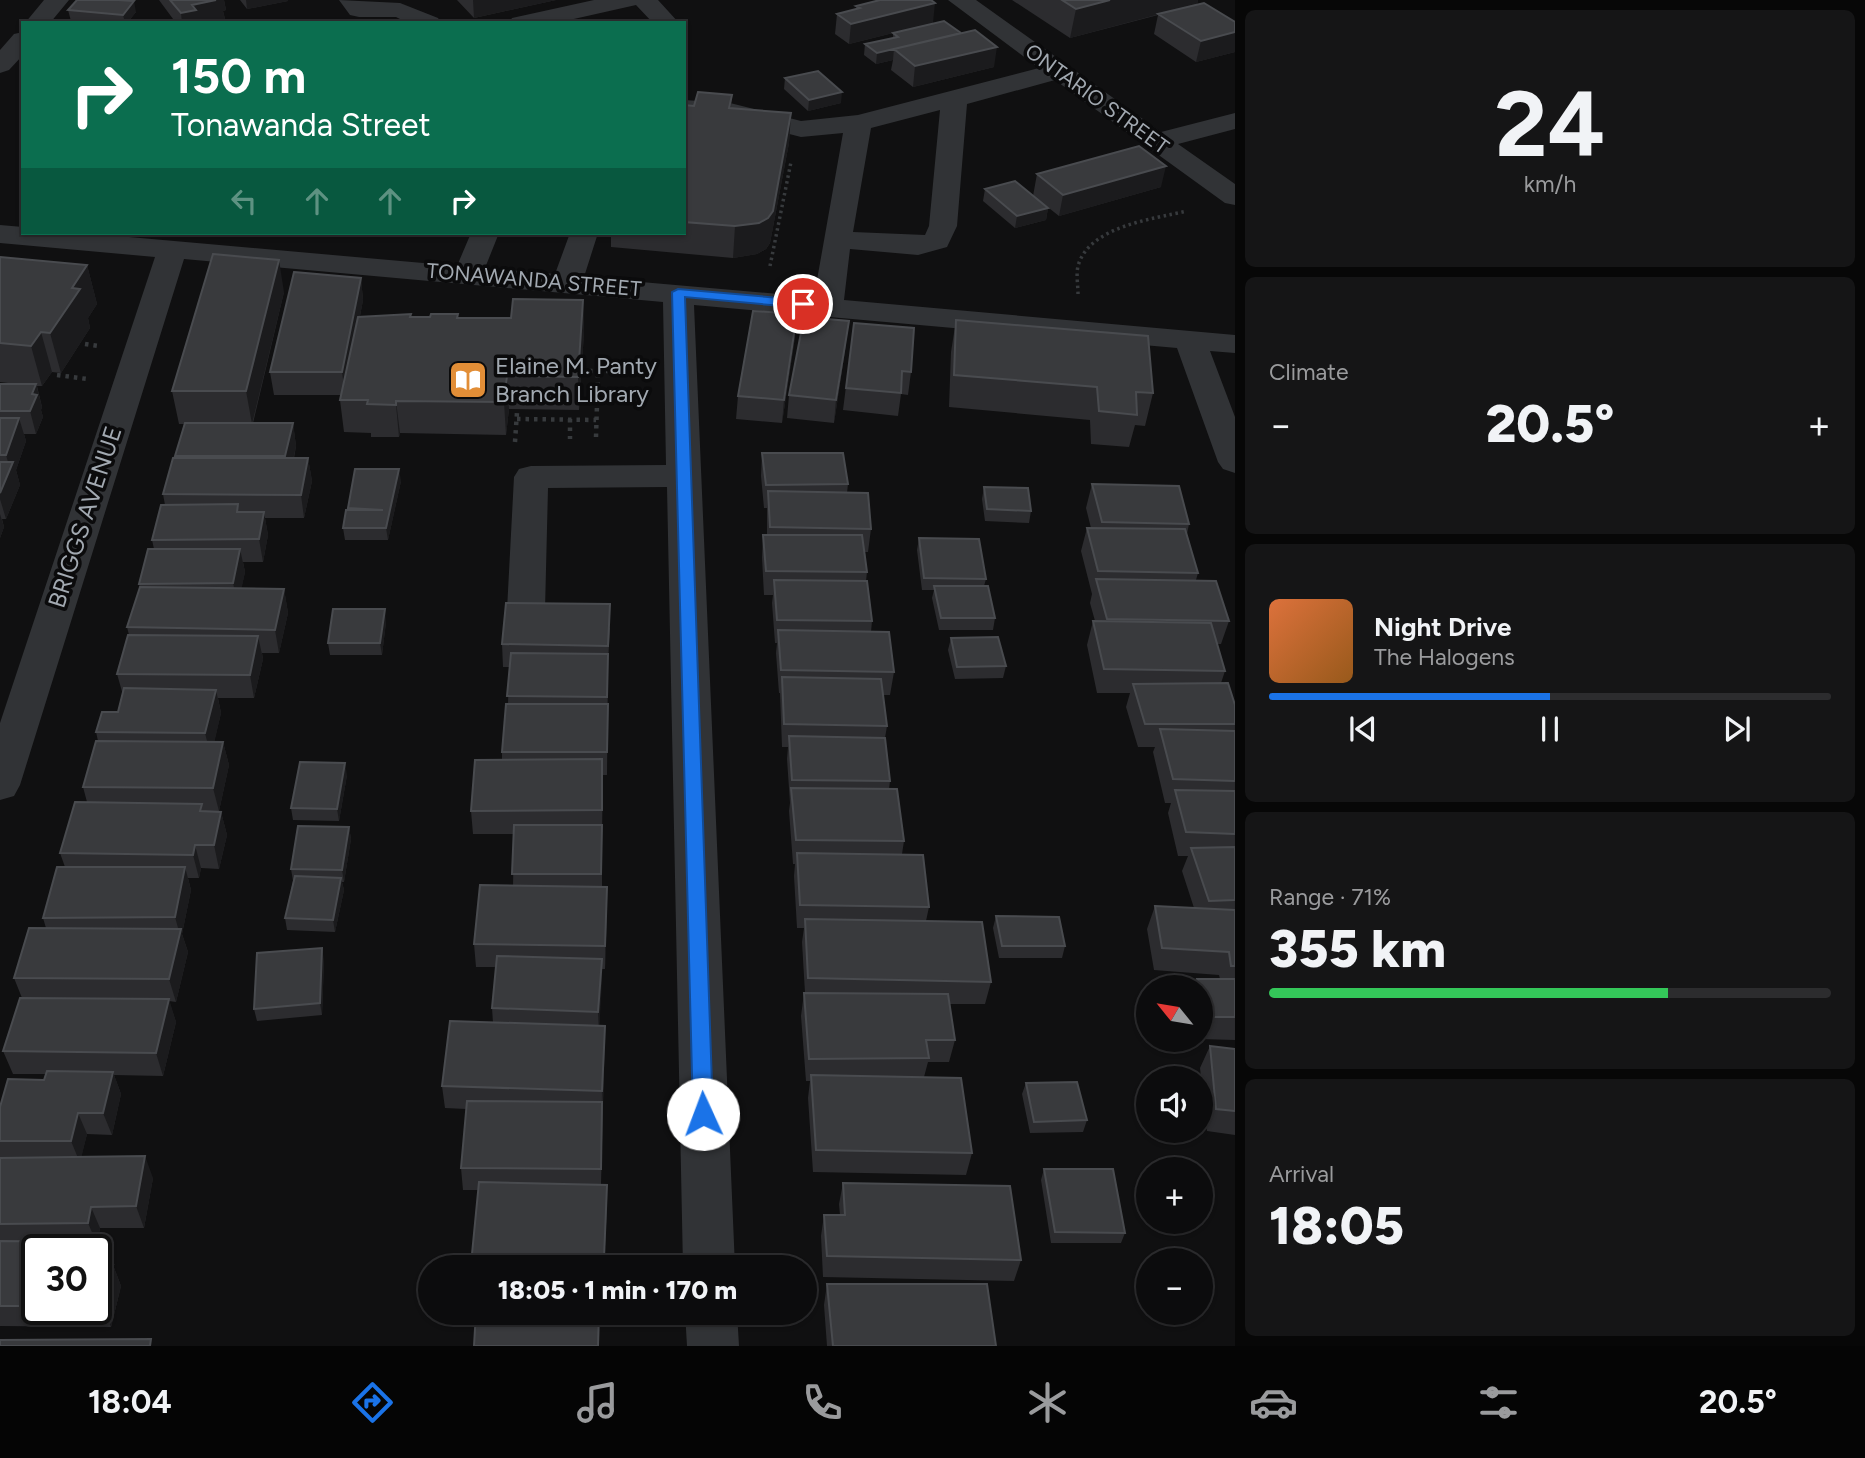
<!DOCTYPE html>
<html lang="en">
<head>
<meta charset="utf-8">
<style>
	body { margin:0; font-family:Figtree,sans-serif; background:#151516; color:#f1f3f6; height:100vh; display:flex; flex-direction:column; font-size:26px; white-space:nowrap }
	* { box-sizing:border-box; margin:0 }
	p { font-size:23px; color:#9a9b9d }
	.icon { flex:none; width:38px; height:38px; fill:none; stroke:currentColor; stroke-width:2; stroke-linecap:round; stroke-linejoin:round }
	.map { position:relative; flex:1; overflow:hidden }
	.side { display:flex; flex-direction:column; gap:10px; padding:10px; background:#070707; width:630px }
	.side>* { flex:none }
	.hud { position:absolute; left:21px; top:21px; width:665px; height:214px; border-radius:0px; box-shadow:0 2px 5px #0004,0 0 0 2px #2c2c2e; background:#0b6e4f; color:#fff; overflow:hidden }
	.needle { width:46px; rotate:300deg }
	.controls { position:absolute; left:1136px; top:975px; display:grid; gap:14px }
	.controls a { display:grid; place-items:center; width:77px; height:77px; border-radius:50%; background:#0c0c0d; box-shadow:0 2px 5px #0004,0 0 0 2px #2c2c2e; font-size:35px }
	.speed { position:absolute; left:21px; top:1234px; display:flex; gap:14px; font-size:35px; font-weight:700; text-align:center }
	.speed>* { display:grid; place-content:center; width:91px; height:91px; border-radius:50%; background:#0c0c0d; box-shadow:0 2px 5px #0004,0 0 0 2px #2c2c2e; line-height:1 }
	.speed .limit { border:4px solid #111; border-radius:10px; background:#fff; color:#111 }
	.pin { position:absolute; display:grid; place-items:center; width:60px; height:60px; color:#fff; margin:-30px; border:4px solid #fff; border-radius:50%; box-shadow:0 2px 7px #0007 }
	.me { position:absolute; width:77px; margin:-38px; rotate:358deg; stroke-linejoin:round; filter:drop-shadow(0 0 5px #0008) }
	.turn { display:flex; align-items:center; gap:24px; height:147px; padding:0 35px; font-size:32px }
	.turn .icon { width:91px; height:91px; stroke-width:2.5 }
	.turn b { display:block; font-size:49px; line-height:60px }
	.lanes { display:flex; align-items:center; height:66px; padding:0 35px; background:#0003; justify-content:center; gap:35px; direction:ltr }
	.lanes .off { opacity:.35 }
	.big { font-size:52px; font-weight:800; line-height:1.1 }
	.side .card { flex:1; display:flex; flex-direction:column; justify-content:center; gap:10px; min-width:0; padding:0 24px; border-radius:10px; background:#151516 }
	.side .dial { align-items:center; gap:0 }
	.dial b { font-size:91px; line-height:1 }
	.song { display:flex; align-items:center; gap:21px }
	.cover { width:84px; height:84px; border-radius:10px; background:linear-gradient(135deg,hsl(20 70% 55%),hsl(30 70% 35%)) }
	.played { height:7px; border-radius:4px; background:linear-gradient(90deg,#1a73e8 50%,#2c2c2e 50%) }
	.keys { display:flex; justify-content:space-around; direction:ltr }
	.heat { display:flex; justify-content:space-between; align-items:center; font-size:38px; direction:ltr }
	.charge { height:10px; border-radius:5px; background:linear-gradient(90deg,#34c759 71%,#2c2c2e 0) }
	.trip { position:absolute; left:418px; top:1255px; width:399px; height:70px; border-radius:35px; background:#0c0c0d; box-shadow:0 2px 5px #0004,0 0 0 2px #2c2c2e; font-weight:800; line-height:70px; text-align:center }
	.menu { display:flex; height:112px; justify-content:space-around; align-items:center; background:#050505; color:#9a9b9d }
	.menu .icon { width:49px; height:49px }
	.menu .active { color:#1a73e8 }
	.menu b { font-size:32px; color:#f1f3f6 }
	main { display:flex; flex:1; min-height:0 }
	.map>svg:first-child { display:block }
</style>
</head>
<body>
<main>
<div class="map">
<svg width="1235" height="1346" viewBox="0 0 1235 1346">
	<rect width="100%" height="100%" fill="#101011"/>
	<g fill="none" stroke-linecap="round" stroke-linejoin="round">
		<!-- path-far1 -->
		<path stroke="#373a3d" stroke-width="3.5" stroke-dasharray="2.5 3.5" stroke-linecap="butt" d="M770 266 791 162
			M1078 294C1078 285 1076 275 1078 266 1089 226 1153 219 1187 211"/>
		<!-- path -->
		<path stroke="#373a3d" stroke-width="4.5" stroke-dasharray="3.5 5" stroke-linecap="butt" d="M85 344 98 346
			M589 371H636
			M57 375 87 379
			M517 419 596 420
			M570 419V439
			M596 437 598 371
			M515 442 517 412"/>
		<!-- minor -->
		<path fill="#313336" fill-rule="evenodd" d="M44 0H69L50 23H25Z
			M339 0 400 3 438 18 441 23H408L396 17H359L350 15Z
			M594 0H658L679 23H653L636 5 556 23H509L512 18Z
			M948 0H976L1161 132 1235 113V129L1178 144 1235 184V205L1225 203 1055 80 967 104 957 226 947 247 918 255 850 249 844 300 1235 335V353L1210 351 1235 417V473L1223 469 1218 462 1177 348 694 305 735 1267H683L667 487 548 488 545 610 539 619 526 623 513 619 507 610 514 477 519 469 531 466 666 465 663 302 184 259 20 785 14 796 0 800V723L155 257 0 243V225L23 227V233H84L457 266 471 233H499L485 268 555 274 570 233H598L584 277 814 297 843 133 801 137 730 119 684 116V100L730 103 801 121 858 115 1039 68ZM940 110 929 226 925 235 853 232 871 128Z
			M23 32V55L9 70 0 73V50L14 34Z
			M685 1312H737L739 1346H687Z"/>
	</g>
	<!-- wall -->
	<path fill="#2c2c2f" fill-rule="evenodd" d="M159 0H224L226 10 223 11 225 19 207 23H176Z
		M240 0H288V1L247 9Z
		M457 0H556L474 18Z
		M1012 0H1198L1197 4 1235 22V52L1196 62 1154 34 1158 15 1070 38Z
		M856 6 933 23 900 32 994 67 913 87 891 70 893 60 876 64 864 55 865 44 893 38V33L849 44 835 34 837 14 856 9Z
		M68 10 136 12 127 23H94L71 21Z
		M785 78 841 103 808 111 784 89Z
		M732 95 731 108 791 113 789 143 770 243 766 249 757 254 733 258 611 247V233H684V105L694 106Z
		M1037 174 1161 187 1059 216 1040 201 1048 208 1046 220 1015 228 983 201 985 189 1033 196Z
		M0 257 87 265 97 304 88 318 90 328 61 373 52 372 42 386H37L42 407 41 410 43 417 36 434H24L26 441 16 470 20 485 6 519H2L4 527 0 538V384H16L0 382Z
		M361 278 363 300 360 316 430 317 458 314V318H511L583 300 584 332 579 410 509 409 506 435 400 433 399 437H371V433L344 432 340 400 341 395H274L270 372Z
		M284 292 253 423H293L296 446 294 458H308L312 481 304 518H265L268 535 263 562H243L245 572 241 589H284L288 613 279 653H262L263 659 254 698H218L221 713 214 742H223L229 765 219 811H204L221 812 227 835 219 869 201 868 199 878H188L191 890 182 934 188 952 176 1002 169 1001 176 1022 163 1076 114 1075 121 1094 112 1135 87 1134 81 1157 153 1178 144 1228H100L97 1244H95L103 1263 102 1266 113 1265 121 1286 111 1327 0 1326V1107L44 1080 46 1074H13L3 1051 22 998 14 978 46 928 43 918 65 867 60 853 87 802 83 787 98 741 96 732 118 712 123 695 117 674 129 635 127 627 140 589 139 584 154 549 152 540 165 505 163 494 175 458V456L184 424H179L172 391ZM37 1250H96V1309H37Z
		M797 314 795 337 782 423 736 419 738 396Z
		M956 320 1153 393 1145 426 1135 425 1129 447 1091 444 1090 420 949 407 951 352Z
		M854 323 911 372 908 395 901 394 898 416 843 410Z
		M846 344 834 423 787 418 789 395Z
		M762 453 848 484 847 493 871 529 868 552H865L867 572 866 581 872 621 871 632 894 672 890 695H883L887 726 885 738 890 781 889 789 904 841 902 854 929 907 926 921 991 982 985 1004H950L955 1040 949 1062H928L924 1077 972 1153 966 1175 813 1172 808 1098 810 1081H806L801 1016 804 993H805L802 942 804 928H797L794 876 795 864H793L789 811 790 803 787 759 788 747H782L780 693H779L776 653 777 643H775L772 603 773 595H764L762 558 763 535H767V508H764L761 476Z
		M401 481 388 540H345L343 528 348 508Z
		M1092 484 1189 524 1187 534 1198 573 1196 580 1229 621 1221 644H1217L1225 671 1221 683 1235 705V1040L1200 1039V987H1194L1197 979H1220L1219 975 1154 970 1147 929 1155 906 1194 908 1182 871 1188 856H1178L1168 813 1171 803H1165L1153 752 1155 747H1138L1126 707 1130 693H1097L1087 645 1093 621H1095L1090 603 1092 594 1081 551 1087 528H1091L1086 508Z
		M984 487 1031 511 1029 523 985 521 982 499Z
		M919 538 986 579 984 586 995 618 993 630H939L932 598 934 590H922L917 550Z
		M386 622 382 655H330L328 643Z
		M610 628 608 662 607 775H603L602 833V887H607V910L605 969H602L599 1026H605L601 1185 607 1206 604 1267H474L472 1254 478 1190H463L461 1168 466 1109 445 1108 442 1086 493 1023 492 1008 496 967H476L474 944 513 886 514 834H473L471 811 502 759V752L508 704 509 667H503L502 644Z
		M951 638 1006 666 1003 678 955 679 948 650Z
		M347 775 339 821 293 820 291 808Z
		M349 827 351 839 344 882H342L344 890 335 932 287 930 285 918 293 881 291 869Z
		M996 916 1065 946 1062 958H999L993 928Z
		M324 960 322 1015 257 1021 254 1009Z
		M1210 1046 1235 1049V1135L1207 1131 1200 1068Z
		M1026 1083 1087 1120 1083 1132 1030 1133 1022 1094Z
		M1044 1169 1125 1233 1121 1243H1051L1041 1180Z
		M843 1183 1021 1260 1014 1281 823 1277 821 1236 824 1215H840L839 1204Z
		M827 1284 996 1346H827L824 1305Z"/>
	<!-- shaded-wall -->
	<path fill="#1b1b1d" d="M216 0H224L226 10 223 11 225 19 207 23H182L181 13 192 5Z
		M246 0H288V1L247 9Z
		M473 0H556L474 18Z
		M1110 0H1198L1197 4 1070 38 1076 9Z
		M134 1 136 12 127 23H125L123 15Z
		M935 3 933 23 849 44 851 24Z
		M1235 32V52L1196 62 1201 41Z
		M997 47 994 67 913 87 915 66Z
		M894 49 893 60 876 64 877 53Z
		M842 92 841 103 808 111 809 100Z
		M791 113 789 143 770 243 766 249 757 254 733 258 735 226Z
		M1166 166 1161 187 1059 216 1063 195Z
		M1048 208 1046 220 1015 228 1017 216Z
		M279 260 284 292 252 424 246 391Z
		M87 265 97 304 88 318 90 328 61 373 50 333 72 288Z
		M361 278 363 300 345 395 342 372Z
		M583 300 584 332 579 410 578 377Z
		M797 314 795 337 782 423 784 400Z
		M849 321 846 344 834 423 836 400Z
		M41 332 52 372 42 386 31 346Z
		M507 376 509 409 506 435 504 402Z
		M36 384 42 407 41 410 43 417 36 434 30 411 32 394Z
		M396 401 400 433 399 437 396 405Z
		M19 418 26 441 16 470 20 485 6 519 0 499V493L10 469 6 455Z
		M293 423 296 446 289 479 285 456Z
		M308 458 312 481 304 518 301 495Z
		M399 469 401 481 388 540 386 528Z
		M264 512 268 535 263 562 259 539Z
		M0 514 4 527 0 538Z
		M240 549 245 572 238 606 233 583Z
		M284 589 288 613 279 653 275 630Z
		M385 609 386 622 382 655 380 643Z
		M258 636 263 659 254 698 250 675Z
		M216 690 221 713 211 757 205 733Z
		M223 742 229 765 219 811 213 788Z
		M345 763 347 775 339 821 337 809Z
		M221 812 227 835 219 869 214 845Z
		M349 827 351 839 344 882 342 870Z
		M195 845 201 868 199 878 193 855Z
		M185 867 191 890 182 934 188 952 176 1002 169 979 180 935 175 917Z
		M341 878 344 890 335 932 333 920Z
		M607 887V910L605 969V946Z
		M322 948 324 960 322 1015 320 1003Z
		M602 959V981L599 1034 598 1012Z
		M169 999 176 1022 163 1076 156 1053Z
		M605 1026V1048L602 1108 601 1191 602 1091Z
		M113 1072 121 1094 112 1135 103 1113Z
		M78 1113 87 1134 80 1163 71 1141Z
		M145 1156 153 1178 144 1228 136 1206Z
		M607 1185V1206L604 1267V1258Z
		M91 1207 100 1228 97 1244 88 1223Z
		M94 1242 103 1263 98 1287 96 1282V1250H92Z
		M113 1265 121 1286 111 1327 102 1307Z
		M599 1312H600L599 1346H598Z"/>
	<!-- building -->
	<path fill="#393a3d" stroke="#494b4f" stroke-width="2" d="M77 0H118L134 1 123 15 68 10Z
		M170 0H216L192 5 196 10 181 13Z
		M880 0H931L935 3 851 24 837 14 860 8 856 6Z
		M1062 0H1110L1076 9Z
		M1204 3 1235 22V32L1201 41 1158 14Z
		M944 21 961 33 877 53 865 44 898 37 893 33Z
		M975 30 997 47 915 66 894 49Z
		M818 71 842 92 809 100 785 78Z
		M698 92 732 95 729 108 791 113 773 211 768 218 759 223 735 226 684 222V105L694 106Z
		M1139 146 1166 166 1063 195 1037 174Z
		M1015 181 1048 208 1017 216 985 189Z
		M213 254 279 260 246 391H172Z
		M0 257 87 265 72 288 80 289 50 333 41 332 31 346 0 343Z
		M294 272 361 278 342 372H270Z
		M513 299 583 300 578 377 507 376 504 402 396 401V405L367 404 368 400H340L358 317 411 314 410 317H430L431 314H458L457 318H511Z
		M753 311 797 314 784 400 738 396Z
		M804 317 849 321 836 400 789 395Z
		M956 320 1148 336 1153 393 1136 392 1137 415 1099 411 1097 387 954 375Z
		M854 323 914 328 911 372 902 371 901 393 846 388Z
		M0 384H36L32 394 37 395 30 411H0Z
		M0 418H19L6 455H0Z
		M185 423H293L285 456H175Z
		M762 453H843L848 484 766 485Z
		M173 458H308L301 495 163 494Z
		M0 462H13L0 493Z
		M355 469H399L386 528H343L346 510H383L348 508Z
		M1092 484 1179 486 1189 524 1102 522Z
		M984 487 1028 488 1031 511 987 509Z
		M768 491 868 493 871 529 770 527Z
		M238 504 237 512H264L259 539 152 540 161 505Z
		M1087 528 1185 529 1198 573 1098 571Z
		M763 535H862L867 572 766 571Z
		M919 538 979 539 986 579 924 578Z
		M148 549H240L233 583 139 584Z
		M1096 579 1216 581 1229 621 1107 619Z
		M774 580 867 581 872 621 777 620Z
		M934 586H988L995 618H941Z
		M140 587 284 589 275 630 127 627Z
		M506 603 610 604 608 646 502 644Z
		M333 609H385L380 643H328Z
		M1093 621 1211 623 1225 671 1104 669Z
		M778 630 889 632 894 672 781 670Z
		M128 635 258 636 250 675 117 674Z
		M998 637 1006 666 957 667 951 638Z
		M511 653 608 654 607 697 507 696Z
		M782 677 881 679 887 726 784 724Z
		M1228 683 1235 705V724H1145L1133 684Z
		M124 688 216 690 205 733 96 732 102 712H118Z
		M506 704H608L607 752H502Z
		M1160 729 1235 731V781L1173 779Z
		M789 736 885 738 890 781 792 780Z
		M96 741 223 742 213 788 83 787Z
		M602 759V810L471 811 475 760Z
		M300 762 345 763 337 809 291 808Z
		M791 788 897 789 904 841 796 840Z
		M1175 790 1235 791V834L1186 832Z
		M75 802 202 804 200 811 221 812 214 845H195L193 855 60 853Z
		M514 825H602L601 874H512Z
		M298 826 349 827 342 870 291 869Z
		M1235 847V900L1209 901 1191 848Z
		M797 853 923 855 929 907 800 905Z
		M57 867H185L175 917 43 918Z
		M295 876 341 878 333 920 285 918Z
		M480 885 607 887 605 946 474 944Z
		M1155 906 1235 910V966H1231L1229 952 1162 948Z
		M996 916 1059 917 1065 946H1002Z
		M805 919 982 922 991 982 808 978Z
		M29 928 181 929 169 979 14 978Z
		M322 948 320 1003 254 1009 257 953Z
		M497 956 602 959 598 1012 492 1008Z
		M1197 979H1235V1017H1207L1200 993V987H1199Z
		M804 993 948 994 955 1040H926L929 1058 809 1059Z
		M20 998 169 999 156 1053 3 1051Z
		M450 1021 605 1026 602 1091 442 1086Z
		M1210 1046 1235 1049V1111L1216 1109Z
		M47 1071 113 1072 103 1113H78L71 1141H0V1107L8 1079 44 1080Z
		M811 1075 961 1078 972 1153 816 1150Z
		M1077 1082 1087 1120 1034 1122 1026 1083Z
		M467 1101 602 1102 601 1169 461 1168Z
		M145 1156 136 1206 91 1207 88 1223 0 1224V1158Z
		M1044 1169H1113L1125 1233 1055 1232Z
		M479 1182 607 1185 604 1258 472 1254Z
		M843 1183 1010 1186 1021 1260 827 1256 824 1215H845Z
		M0 1241 94 1242 92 1250H37V1306H0Z
		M113 1265 102 1307H96V1266Z
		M827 1284H987L996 1346H833Z
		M476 1312H599L598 1346H474Z
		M151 1339 150 1346H0V1340Z"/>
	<!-- route -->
	<path fill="#1a73e8" stroke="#114b97" stroke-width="2" d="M678 289 803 300 809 304 803 308 685 297 713 1114 710 1120 703 1123 696 1120 693 1114 672 292Z"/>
	<!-- icons -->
	<defs>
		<symbol id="library-square" viewBox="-11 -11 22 22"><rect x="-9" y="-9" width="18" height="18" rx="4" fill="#e28e37" stroke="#0b0b0c"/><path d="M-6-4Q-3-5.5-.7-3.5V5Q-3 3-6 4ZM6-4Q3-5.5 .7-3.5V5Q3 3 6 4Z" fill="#fff"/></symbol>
	</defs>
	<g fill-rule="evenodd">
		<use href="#library-square" x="446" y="358" width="44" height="44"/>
	</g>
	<g text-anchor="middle" stroke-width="7" stroke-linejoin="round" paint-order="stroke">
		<!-- far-street labels -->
		<g font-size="21" fill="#a2a9b1" stroke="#0b0b0c">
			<text transform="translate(1097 99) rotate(36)" y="7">ONTARIO STREET</text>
			<text transform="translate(534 280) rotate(5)" y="7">TONAWANDA STREET</text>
		</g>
		<!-- poi labels -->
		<g font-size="24" fill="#a2a9b1" stroke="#0b0b0c" text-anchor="start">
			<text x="495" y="374">Elaine M. Panty<tspan x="495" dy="28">Branch Library</tspan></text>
		</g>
		<!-- street labels -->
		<g font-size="24" fill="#a2a9b1" stroke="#0b0b0c">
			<text transform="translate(85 517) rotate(-72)" y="8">BRIGGS AVENUE</text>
		</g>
	</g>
</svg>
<div class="controls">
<a><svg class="needle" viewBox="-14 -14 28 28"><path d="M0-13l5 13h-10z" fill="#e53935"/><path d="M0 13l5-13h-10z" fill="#9a9b9d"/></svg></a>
<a><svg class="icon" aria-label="sound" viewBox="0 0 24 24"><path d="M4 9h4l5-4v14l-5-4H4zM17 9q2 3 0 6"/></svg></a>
<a>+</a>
<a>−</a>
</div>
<div class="speed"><div class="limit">30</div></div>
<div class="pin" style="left:803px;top:304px;background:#d93025"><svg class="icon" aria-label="arrive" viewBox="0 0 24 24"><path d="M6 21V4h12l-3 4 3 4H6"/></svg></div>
<svg class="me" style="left:703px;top:1114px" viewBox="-20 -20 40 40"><circle r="19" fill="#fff"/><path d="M0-13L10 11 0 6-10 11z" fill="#1a73e8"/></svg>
<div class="trip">18:05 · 1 min · 170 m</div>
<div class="hud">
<div class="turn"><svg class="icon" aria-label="right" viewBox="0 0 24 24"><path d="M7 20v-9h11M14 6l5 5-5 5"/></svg><div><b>150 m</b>Tonawanda Street</div></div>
<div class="lanes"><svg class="icon off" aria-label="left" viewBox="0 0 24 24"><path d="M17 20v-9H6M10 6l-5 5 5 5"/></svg><svg class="icon off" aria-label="ahead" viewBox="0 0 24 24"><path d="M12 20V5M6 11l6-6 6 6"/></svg><svg class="icon off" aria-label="ahead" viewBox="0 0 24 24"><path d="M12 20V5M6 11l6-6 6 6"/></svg><svg class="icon" aria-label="right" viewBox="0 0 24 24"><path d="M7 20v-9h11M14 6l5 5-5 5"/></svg></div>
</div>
</div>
<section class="side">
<div class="card dial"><b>24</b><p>km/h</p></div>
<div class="card"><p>Climate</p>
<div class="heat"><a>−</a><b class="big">20.5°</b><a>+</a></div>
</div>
<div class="card">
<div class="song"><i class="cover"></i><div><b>Night Drive</b><p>The Halogens</p></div></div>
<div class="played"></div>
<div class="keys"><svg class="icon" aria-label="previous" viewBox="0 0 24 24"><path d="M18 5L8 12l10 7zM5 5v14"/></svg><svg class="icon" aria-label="pause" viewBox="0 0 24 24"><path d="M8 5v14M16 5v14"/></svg><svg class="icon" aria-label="next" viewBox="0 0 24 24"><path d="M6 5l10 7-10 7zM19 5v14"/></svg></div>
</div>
<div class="card"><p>Range · 71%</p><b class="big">355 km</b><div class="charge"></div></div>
<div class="card"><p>Arrival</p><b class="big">18:05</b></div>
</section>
</main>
<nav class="menu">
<b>18:04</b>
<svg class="icon active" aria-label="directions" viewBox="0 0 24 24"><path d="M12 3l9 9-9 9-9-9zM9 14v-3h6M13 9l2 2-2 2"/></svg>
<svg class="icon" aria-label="music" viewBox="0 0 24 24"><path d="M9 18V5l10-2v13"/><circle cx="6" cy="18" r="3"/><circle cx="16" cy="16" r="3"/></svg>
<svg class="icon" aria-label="phone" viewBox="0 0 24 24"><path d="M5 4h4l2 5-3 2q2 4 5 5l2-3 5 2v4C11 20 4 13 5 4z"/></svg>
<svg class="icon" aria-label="climate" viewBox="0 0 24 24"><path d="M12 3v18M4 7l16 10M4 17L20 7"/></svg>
<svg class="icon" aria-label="car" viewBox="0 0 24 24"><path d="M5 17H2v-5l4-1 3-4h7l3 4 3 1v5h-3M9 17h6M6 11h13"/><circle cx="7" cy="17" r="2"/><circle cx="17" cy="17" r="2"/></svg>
<svg class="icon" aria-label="filters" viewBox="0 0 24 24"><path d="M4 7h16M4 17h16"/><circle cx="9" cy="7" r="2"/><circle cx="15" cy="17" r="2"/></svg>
<b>20.5°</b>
</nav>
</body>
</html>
